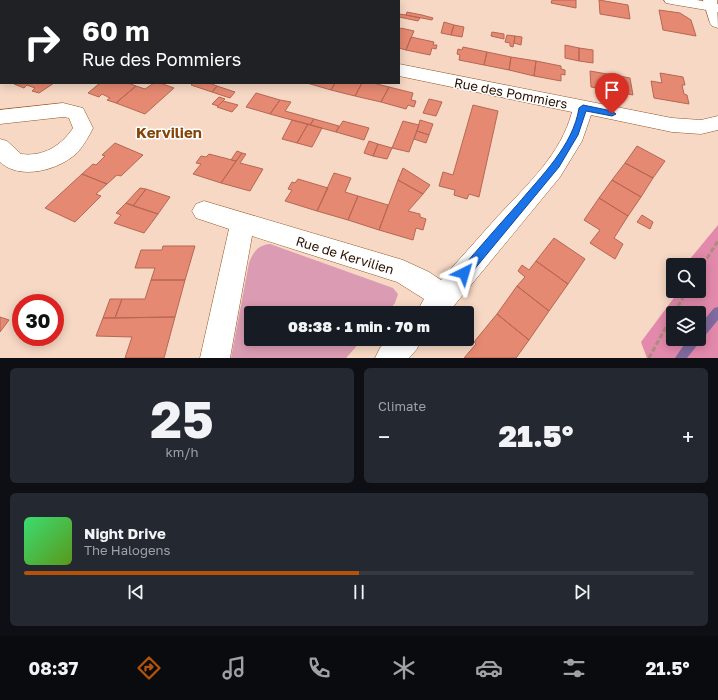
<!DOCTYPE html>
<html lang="en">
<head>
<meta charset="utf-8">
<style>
	body { margin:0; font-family:"Golos Text",sans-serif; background:#242831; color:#f1f3f6; height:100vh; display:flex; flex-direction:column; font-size:15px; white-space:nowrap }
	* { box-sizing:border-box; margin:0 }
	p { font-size:13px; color:#9ea1a6 }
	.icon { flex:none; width:22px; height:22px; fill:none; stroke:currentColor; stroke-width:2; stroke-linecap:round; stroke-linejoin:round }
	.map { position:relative; height:358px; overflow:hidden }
	.sheet { display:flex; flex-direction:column; gap:10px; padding:10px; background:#0d0f14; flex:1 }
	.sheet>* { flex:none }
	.guide { position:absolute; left:0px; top:0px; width:400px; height:84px; box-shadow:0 2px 10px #0003; background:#202124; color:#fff; overflow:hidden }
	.tools { position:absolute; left:666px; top:258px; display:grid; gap:8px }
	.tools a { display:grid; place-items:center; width:40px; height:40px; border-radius:4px; background:#171b24; box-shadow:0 2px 10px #0003; font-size:20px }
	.speed { position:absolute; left:12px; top:294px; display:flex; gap:8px; font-size:20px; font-weight:700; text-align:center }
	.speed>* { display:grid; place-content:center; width:52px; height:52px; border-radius:50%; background:#171b24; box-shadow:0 2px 10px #0003; line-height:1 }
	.speed .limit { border:6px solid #d22; background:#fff; color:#111 }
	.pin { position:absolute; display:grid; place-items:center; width:34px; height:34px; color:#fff; margin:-41px -17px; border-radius:50% 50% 50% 0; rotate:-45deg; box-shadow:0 0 4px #0007 }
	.pin .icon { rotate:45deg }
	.me { position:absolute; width:44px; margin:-22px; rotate:40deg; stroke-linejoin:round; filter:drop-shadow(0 0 3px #0008) }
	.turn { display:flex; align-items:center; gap:14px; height:84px; padding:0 16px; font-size:18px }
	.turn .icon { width:52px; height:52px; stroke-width:2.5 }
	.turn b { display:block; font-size:28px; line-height:34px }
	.big { font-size:30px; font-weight:800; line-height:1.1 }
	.sheet .tile { flex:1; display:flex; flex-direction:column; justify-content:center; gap:6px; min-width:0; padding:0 14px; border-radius:6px; background:#242831 }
	.sheet .dial { align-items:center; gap:0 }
	.dial b { font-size:52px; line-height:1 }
	.song { display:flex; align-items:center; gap:12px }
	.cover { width:48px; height:48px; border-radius:6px; background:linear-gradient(135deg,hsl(140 70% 55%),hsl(90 70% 35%)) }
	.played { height:4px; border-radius:2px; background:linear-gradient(90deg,#b45309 50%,#363941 50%) }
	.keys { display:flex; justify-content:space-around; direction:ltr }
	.heat { display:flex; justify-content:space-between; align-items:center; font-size:22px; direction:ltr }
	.sheet .tiles { flex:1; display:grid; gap:10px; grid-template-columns:1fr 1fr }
	.tile:last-child { grid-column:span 2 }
	.trip { position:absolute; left:244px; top:306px; width:230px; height:40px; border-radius:4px; background:#171b24; box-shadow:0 2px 10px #0003; font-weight:800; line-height:40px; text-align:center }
	.tab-bar { display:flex; height:64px; justify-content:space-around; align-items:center; background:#090b0e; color:#9ea1a6 }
	.tab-bar .icon { width:28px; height:28px }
	.tab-bar .current { color:#b45309 }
	.tab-bar b { font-size:18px; color:#f1f3f6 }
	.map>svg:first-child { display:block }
</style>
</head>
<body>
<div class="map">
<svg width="718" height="358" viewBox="0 0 718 358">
	<rect width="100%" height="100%" fill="#f6d8c4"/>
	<!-- green -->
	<path fill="#db9cb3" d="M270 244 393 288 398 294 395 303 387 313H251V339H363L346 358H231L249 263C253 252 258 245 270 244Z"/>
	<!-- forest -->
	<path fill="#e389ac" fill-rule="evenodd" d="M718 225V358H647L641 342 679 291H699V265H689L690 259ZM673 313H699V339H673Z"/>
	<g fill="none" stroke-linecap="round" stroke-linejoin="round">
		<!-- stream -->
		<path fill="#806a9e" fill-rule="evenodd" d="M718 307V320L703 338 700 339 699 343 687 358H675L688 339H699V326L714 308Z"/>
	</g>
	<!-- building -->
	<path fill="#e58972" stroke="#b76752" d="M552 0H576V8L551 3Z
		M599 0 628 5 630 19 600 14Z
		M659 10 680 13 691 20 696 36 663 30Z
		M407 12 422 15 433 18 432 20 406 15Z
		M399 14 406 15 420 18 418 21 399 17Z
		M444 22 454 25 451 35 441 33Z
		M454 25 464 27 462 37 451 35Z
		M401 28 414 31 406 50 399 48V30Z
		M492 32 504 34V39L491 36Z
		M507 35 515 36 513 47 510 46V43L505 42Z
		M515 36 522 37 521 45 514 43Z
		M411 37 434 42 433 45H437L436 49 432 48 430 55 406 50Z
		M565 45 579 48V61L565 58Z
		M463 47 487 52 484 65 459 60 460 55 457 54 458 49 462 50Z
		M579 48 593 50V63L579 61Z
		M487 52 511 57 509 70 484 65Z
		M511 57 536 61 534 76 509 70Z
		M536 61 561 66V69L565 70V75L561 74V81L534 76Z
		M590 71 630 78 633 95 591 87Z
		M660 73 683 77 685 85H682L684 94 687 95 689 104 654 98 651 81 662 83Z
		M54 83 39 93 32 91 35 88 27 85 24 88 14 84Z
		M100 83H128L136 86 116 103 107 100 110 98 102 94 99 97 88 93Z
		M154 83H160L174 88 145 114 116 103 136 86 145 89Z
		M193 83H209L217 86 212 92 191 85Z
		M307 83H335L331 90Z
		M335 83H362L355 96 331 90Z
		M362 83H373L389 87 381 102 355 96Z
		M217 86 235 92 230 98 212 92Z
		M389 87 413 93 411 100 416 101 414 107 408 105 406 109 381 102Z
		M256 93 280 100 270 114 246 107Z
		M219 97 225 99 218 106 212 104Z
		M429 99 442 102 436 116 423 113Z
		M280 100 291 102 285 111 314 119 310 125 270 114Z
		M223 101 238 105 232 112 217 107Z
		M473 105 498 111 479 197 469 194 467 199 454 195 455 190 439 186 443 172 453 175Z
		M314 119 339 126 336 132 310 125Z
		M292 120 308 124 297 143 282 139Z
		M420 120 433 124 429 135 417 131Z
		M343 121 369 128 364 140 336 132Z
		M403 121 419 125 409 152 392 148Z
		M308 124 322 128 312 147 297 143Z
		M417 131 429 135 426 143 414 139Z
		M369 141 378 144 373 156 364 153Z
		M115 143 143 155 121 176 117 175 107 184 82 174 93 164 96 165 105 156 102 155Z
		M378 144 392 148 387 159 373 156Z
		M637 146 665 161 653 178 625 163Z
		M237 151 242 153 236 161 231 160Z
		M242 153 246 154 240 163 263 169 250 191 221 183Z
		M209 154 236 161 221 183 193 174 201 164 196 163 201 156 206 157Z
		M625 163 653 178 641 197 612 180Z
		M403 168 430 185 423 194 398 180Z
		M334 173 351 178 345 192 358 196 348 220 317 211Z
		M82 174 107 184 96 194 101 196 75 222 45 208Z
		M298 179 328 188 317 211 285 201 292 190 288 189 292 182 295 183Z
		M398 180 423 194 408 211 420 214V217L426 219 423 230 416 228 413 240 379 230Z
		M612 180 641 197 628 216 599 198Z
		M140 188 146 189 133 206 126 203Z
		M146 189 170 197 158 214 133 206Z
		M358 196 388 205 379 230 348 220Z
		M599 198 628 216 614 238 623 244 615 259 590 243 600 230 584 220Z
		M126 203 158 214 144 233 114 223 121 215 116 213Z
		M642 215 653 222 650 229 637 222Z
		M554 238 585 259 568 284 536 261Z
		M163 246H195L185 280H151L155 268H135L141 250H162Z
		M536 261 568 284 549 311 517 286 525 277 518 271 522 265 529 270Z
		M151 280H185L175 317 115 318 122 299H145Z
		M517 286 549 311 529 340 497 314Z
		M110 299H122L115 318H103Z
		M497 314 529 340 516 358H464L476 344 474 342Z
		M0 317 9 320 0 332Z
		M175 317 164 358H125L132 337 96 336 103 318Z"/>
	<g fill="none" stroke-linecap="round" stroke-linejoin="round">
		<defs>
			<path id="street" d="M139 0H156V1H139Z
				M703 0H717L718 28 712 26 710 23Z
				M399 64 672 118 701 120 718 116V130L701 134 672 132 591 115 582 141 560 177 448 313H416L424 299 397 282 252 236 230 358H200L229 229 196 218 192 211 196 204 204 201 403 260 429 272 441 280C460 259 479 237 498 216 528 184 561 154 572 112L399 76Z
				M63 103 83 108 93 128C89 136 84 145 78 152 60 170 20 181 0 162V139L7 141 21 154C43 157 61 146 73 128L69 118 63 117 0 124V110Z
				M388 339H421L417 349 409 358H375L380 348Z"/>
			<path id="secondary" d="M664 0H697L718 4V12L671 4 666 3Z"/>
		</defs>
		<!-- street casing -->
		<use href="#street" stroke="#955420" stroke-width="1"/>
		<!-- secondary casing -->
		<use href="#secondary" stroke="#955420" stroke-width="1"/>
		<!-- path -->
		<path stroke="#aa8d7b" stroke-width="3" stroke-dasharray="5 2.5" stroke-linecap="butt" d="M699 271 718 241
			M674 313 687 291
			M649 358 673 314"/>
		<!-- street -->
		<use href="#street" fill="#fff" fill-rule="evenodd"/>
		<!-- secondary -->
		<use href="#secondary" fill="#fff" fill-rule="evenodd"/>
	</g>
	<!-- route -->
	<path fill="#1a73e8" stroke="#114b97" d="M583 105 612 111 616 114 612 116 586 111 578 135 559 167 468 277 464 278 460 277 458 273 460 270C479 248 498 226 517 205 541 176 573 146 579 108Z"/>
	<g text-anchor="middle" stroke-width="3" stroke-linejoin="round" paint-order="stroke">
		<!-- street labels -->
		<g font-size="13" fill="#2a1000" stroke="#fff">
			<text transform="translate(511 93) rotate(11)" y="5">Rue des Pommiers</text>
			<text transform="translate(345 255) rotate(17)" y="5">Rue de Kervilien</text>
		</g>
		<!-- quarter labels -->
		<g font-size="15" font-weight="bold" fill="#84440a" stroke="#fff">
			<text x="169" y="138">Kervilien</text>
		</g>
	</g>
</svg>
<div class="tools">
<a><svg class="icon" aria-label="search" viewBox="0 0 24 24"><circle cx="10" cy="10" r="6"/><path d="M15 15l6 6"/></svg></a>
<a><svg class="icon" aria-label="layers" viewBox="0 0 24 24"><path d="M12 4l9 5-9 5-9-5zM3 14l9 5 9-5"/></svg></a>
</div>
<div class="speed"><div class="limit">30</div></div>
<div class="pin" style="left:612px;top:114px;background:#d93025"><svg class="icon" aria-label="arrive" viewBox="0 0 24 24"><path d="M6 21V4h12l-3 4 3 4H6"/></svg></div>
<svg class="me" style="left:464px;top:273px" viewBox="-20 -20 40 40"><path d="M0-17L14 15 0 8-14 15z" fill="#1a73e8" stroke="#fff" stroke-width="4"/></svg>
<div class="trip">08:38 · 1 min · 70 m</div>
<div class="guide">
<div class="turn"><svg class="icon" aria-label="right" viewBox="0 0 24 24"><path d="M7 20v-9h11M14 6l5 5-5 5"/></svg><div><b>60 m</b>Rue des Pommiers</div></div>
</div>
</div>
<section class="sheet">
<div class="tiles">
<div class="tile dial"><b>25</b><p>km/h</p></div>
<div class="tile"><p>Climate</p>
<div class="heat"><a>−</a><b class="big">21.5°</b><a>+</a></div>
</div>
<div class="tile">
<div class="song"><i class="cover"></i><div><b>Night Drive</b><p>The Halogens</p></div></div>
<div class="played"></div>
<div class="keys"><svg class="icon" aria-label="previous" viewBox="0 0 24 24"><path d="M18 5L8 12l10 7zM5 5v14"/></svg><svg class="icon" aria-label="pause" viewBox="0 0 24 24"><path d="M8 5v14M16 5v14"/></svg><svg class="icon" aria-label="next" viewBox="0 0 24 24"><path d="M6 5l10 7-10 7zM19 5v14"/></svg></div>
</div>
</div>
</section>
<nav class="tab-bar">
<b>08:37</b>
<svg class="icon current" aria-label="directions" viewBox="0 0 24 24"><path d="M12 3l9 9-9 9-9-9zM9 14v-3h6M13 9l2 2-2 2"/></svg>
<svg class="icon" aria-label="music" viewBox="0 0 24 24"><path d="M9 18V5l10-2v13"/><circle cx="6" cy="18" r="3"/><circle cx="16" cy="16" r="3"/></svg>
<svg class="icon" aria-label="phone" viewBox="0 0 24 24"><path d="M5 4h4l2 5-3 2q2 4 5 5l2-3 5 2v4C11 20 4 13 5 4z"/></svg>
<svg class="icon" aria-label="climate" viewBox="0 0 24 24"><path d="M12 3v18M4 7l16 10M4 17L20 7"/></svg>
<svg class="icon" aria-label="car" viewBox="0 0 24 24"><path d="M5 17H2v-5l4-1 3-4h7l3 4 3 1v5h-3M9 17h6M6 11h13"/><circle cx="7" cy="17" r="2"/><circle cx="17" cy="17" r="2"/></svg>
<svg class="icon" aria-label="filters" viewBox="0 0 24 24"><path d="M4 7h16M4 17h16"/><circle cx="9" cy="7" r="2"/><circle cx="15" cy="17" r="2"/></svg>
<b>21.5°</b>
</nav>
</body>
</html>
